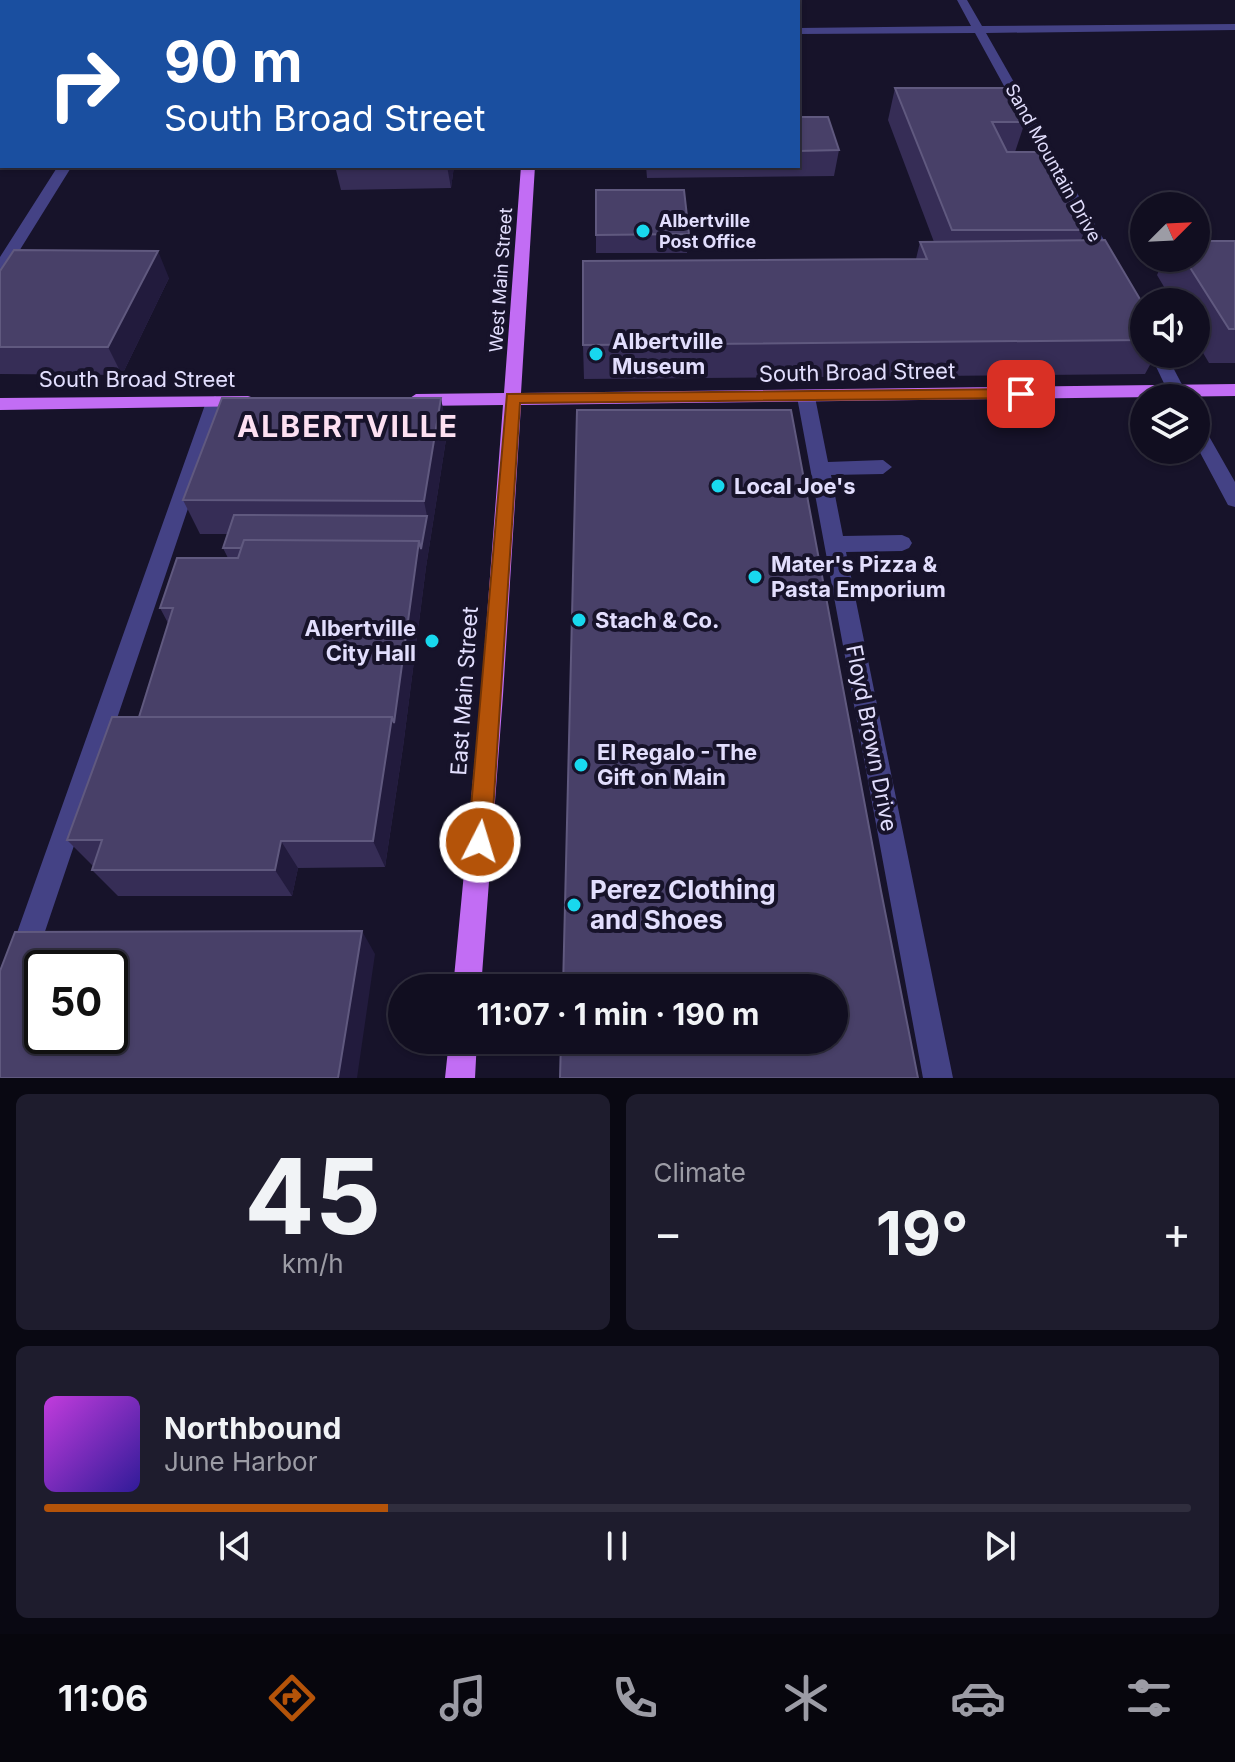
<!DOCTYPE html>
<html lang="en">
<head>
<meta charset="utf-8">
<style>
	body { margin:0; font-family:Inter,sans-serif; background:#1e1c2d; color:#f1f3f6; height:100vh; display:flex; flex-direction:column; font-size:30px; white-space:nowrap }
	* { box-sizing:border-box; margin:0 }
	p { font-size:26px; color:#9c9ca5 }
	.icon { flex:none; width:44px; height:44px; fill:none; stroke:currentColor; stroke-width:2; stroke-linecap:round; stroke-linejoin:round }
	.map { position:relative; height:1078px; overflow:hidden }
	.sheet { display:flex; flex-direction:column; gap:16px; padding:16px; background:#090812; flex:1 }
	.sheet>* { flex:none }
	.hud { position:absolute; left:0px; top:0px; width:800px; height:168px; box-shadow:0 2px 6px #0004,0 0 0 2px #302e3e; background:#1a4fa0; color:#fff; overflow:hidden }
	.needle { width:52px; rotate:66deg }
	.buttons { position:absolute; left:1130px; top:192px; display:grid; gap:16px }
	.buttons a { display:grid; place-items:center; width:80px; height:80px; border-radius:50%; background:#110e20; box-shadow:0 2px 6px #0004,0 0 0 2px #302e3e; font-size:40px }
	.speed { position:absolute; left:24px; top:950px; display:flex; gap:16px; font-size:40px; font-weight:700; text-align:center }
	.speed>* { display:grid; place-content:center; width:104px; height:104px; border-radius:50%; background:#110e20; box-shadow:0 2px 6px #0004,0 0 0 2px #302e3e; line-height:1 }
	.speed .limit { border:4px solid #111; border-radius:12px; background:#fff; color:#111 }
	.pin { position:absolute; display:grid; place-items:center; width:68px; height:68px; color:#fff; margin:-34px; border-radius:16px; box-shadow:0 4px 12px #0006 }
	.me { position:absolute; width:88px; margin:-44px; rotate:5deg; stroke-linejoin:round; filter:drop-shadow(0 0 6px #0008) }
	.turn { display:flex; align-items:center; gap:28px; height:168px; padding:0 32px; font-size:36px }
	.turn .icon { width:104px; height:104px; stroke-width:2.5 }
	.turn b { display:block; font-size:56px; line-height:68px }
	.big { font-size:60px; font-weight:700; line-height:1.1 }
	.sheet .widget { flex:1; display:flex; flex-direction:column; justify-content:center; gap:12px; min-width:0; padding:0 28px; border-radius:12px; background:#1e1c2d }
	.sheet .dial { align-items:center; gap:0 }
	.dial b { font-size:104px; line-height:1 }
	.song { display:flex; align-items:center; gap:24px }
	.cover { width:96px; height:96px; border-radius:12px; background:linear-gradient(135deg,hsl(290 70% 55%),hsl(250 70% 35%)) }
	.played { height:8px; border-radius:4px; background:linear-gradient(90deg,#b45309 30%,#302e3e 30%) }
	.keys { display:flex; justify-content:space-around; direction:ltr }
	.heat { display:flex; justify-content:space-between; align-items:center; font-size:44px; direction:ltr }
	.sheet .tiles { flex:1; display:grid; gap:16px; grid-template-columns:1fr 1fr }
	.widget:last-child { grid-column:span 2 }
	.trip { position:absolute; left:388px; top:974px; width:460px; height:80px; border-radius:40px; background:#110e20; box-shadow:0 2px 6px #0004,0 0 0 2px #302e3e; font-weight:700; line-height:80px; text-align:center }
	.tabs { display:flex; height:128px; justify-content:space-around; align-items:center; background:#07060d; color:#9c9ca5 }
	.tabs .icon { width:56px; height:56px }
	.tabs .selected { color:#b45309 }
	.tabs b { font-size:36px; color:#f1f3f6 }
	.map>svg:first-child { display:block }
</style>
</head>
<body>
<div class="map">
<svg width="1235" height="1078" viewBox="0 0 1235 1078">
	<rect width="100%" height="100%" fill="#17132a"/>
	<g fill="none" stroke-linecap="round" stroke-linejoin="round">
		<!-- minor -->
		<path fill="#444285" fill-rule="evenodd" d="M957 0H967L982 26 1235 24V30L986 33 1117 263 1114 266 1109 268 1101 263 975 33 798 34V28L971 26Z
			M58 166H72L8 269 0 274V257Z
			M1150 354H1166L1189 398H1171Z
			M806 391 815 397 828 462 883 460 892 467 883 474 831 475 843 536 902 535 909 538 912 543 909 548 902 551 846 552 953 1078H923L797 397Z
			M215 396 224 402 36 958 32 968 22 972 12 968 8 958 206 402Z
			M1196 422 1202 424 1235 482V507L1228 505 1196 445Z"/>
		<!-- major -->
		<path fill="#c26df4" fill-rule="evenodd" d="M535 0H545V2H535Z
			M521 166H535L521 393 1235 384V396L521 405 503 695 481 988H453L481 695 503 405 416 406 407 400 416 394 504 393Z
			M248 396 254 398 257 402 254 406 0 410V398Z
			M449 1040H477L475 1078H445Z"/>
	</g>
	<!-- wall -->
	<path fill="#362d56" d="M895 88 1025 122 1015 152 1085 230 1081 240 1144 306V354H1156L1145 374 584 379 583 345 916 259 920 242H934L888 120Z
		M798 117 839 150 834 176 647 178 646 166H798Z
		M335 166H454L451 188 341 190Z
		M596 190 689 234 687 253H596Z
		M1235 241V363H1209L1196 341V302H1173L1157 275 1165 258H1196Z
		M0 271 169 278 122 375 0 374Z
		M441 398 447 433 426 567 403 747 385 867 298 868 292 896H118L92 870 93 866 67 840 139 717 168 623 160 608 228 558 223 548 228 534H200L183 500Z"/>
	<!-- shaded-wall -->
	<path fill="#221b3d" d="M2 121V164L0 167V123Z
		M447 166H454L451 188Z
		M158 251 169 278 122 375 108 347Z
		M441 398 447 433 426 567 403 747 385 867 373 841 419 541 427 516 424 501Z
		M281 841 298 868 292 896 275 870Z
		M362 931 375 954 357 1078H338Z"/>
	<!-- building -->
	<path fill="#484068" stroke="#60597f" stroke-width="2" fill-rule="evenodd" d="M895 88H1006L1025 122H992L1007 152H1042L1085 230H952Z
		M0 95H2V121L0 123Z
		M798 117H828L839 150 798 151Z
		M596 190H684L689 234 596 235Z
		M1105 240 1144 306V340L583 345V261L927 259 920 242Z
		M1196 241H1235V329H1229L1184 258H1196Z
		M14 250 158 251 108 347H0V271Z
		M222 398H441L424 501 183 500Z
		M577 410H791L881 891 918 1078H560L561 1040H834V988H563Z
		M234 515 427 516 421 549 419 541 244 540 241 548H223Z
		M244 540 419 541 394 723 392 717H139L173 608H160L177 558H238Z
		M112 717H392L373 841H281L275 870H92L102 840H67Z
		M362 931 338 1078H0V971L15 932ZM42 968H110V1036H42Z"/>
	<!-- route -->
	<path fill="#b45309" stroke="#753606" stroke-width="2" d="M1021 389 1026 390V398L520 403 491 842 488 849 480 853 472 849 468 842 507 394Z"/>
	<!-- markers -->
	<g fill="#18d8ee" stroke="#17132a" stroke-width="3">
		<circle cx="643" cy="231" r="8"/>
		<circle cx="596" cy="354" r="8"/>
		<circle cx="718" cy="486" r="8"/>
		<circle cx="755" cy="577" r="8"/>
		<circle cx="579" cy="620" r="8"/>
		<circle cx="432" cy="641" r="8"/>
		<circle cx="581" cy="765" r="8"/>
		<circle cx="574" cy="905" r="8"/>
	</g>
	<g text-anchor="middle" stroke-width="8" stroke-linejoin="round" paint-order="stroke">
		<!-- far-street labels -->
		<g font-size="18" fill="#e2defd" stroke="#17132a">
			<text transform="translate(1053 163) rotate(61)" y="6">Sand Mountain Drive</text>
			<text transform="translate(501 280) rotate(-86)" y="6">West Main Street</text>
		</g>
		<!-- far-poi labels -->
		<g font-size="18" font-weight="bold" fill="#e2defd" stroke="#17132a" text-anchor="start">
			<text x="659" y="227">Albertville<tspan x="659" dy="21">Post Office</tspan></text>
		</g>
		<!-- poi labels -->
		<g font-size="22" font-weight="bold" fill="#e2defd" stroke="#17132a" text-anchor="start">
			<text x="612" y="349">Albertville<tspan x="612" dy="25">Museum</tspan></text>
			<text x="734" y="494">Local Joe's</text>
			<text x="771" y="572">Mater's Pizza &amp;<tspan x="771" dy="25">Pasta Emporium</tspan></text>
			<text x="595" y="628">Stach &amp; Co.</text>
			<text x="416" y="636" text-anchor="end">Albertville<tspan x="416" dy="25">City Hall</tspan></text>
			<text x="597" y="760">El Regalo - The<tspan x="597" dy="25">Gift on Main</tspan></text>
		</g>
		<!-- street labels -->
		<g font-size="22" fill="#e2defd" stroke="#17132a">
			<text transform="translate(857 372) rotate(-1)" y="8">South Broad Street</text>
			<text x="137" y="387">South Broad Street</text>
			<text transform="translate(464 691) rotate(-86)" y="8">East Main Street</text>
			<text transform="translate(872 738) rotate(79)" y="8">Floyd Brown Drive</text>
		</g>
		<!-- near-poi labels -->
		<g font-size="26" font-weight="bold" fill="#e2defd" stroke="#17132a" text-anchor="start">
			<text x="590" y="899">Perez Clothing<tspan x="590" dy="30">and Shoes</tspan></text>
		</g>
		<!-- district labels -->
		<g font-size="30" font-weight="bold" letter-spacing="2" fill="#fde0f2" stroke="#17132a">
			<text x="348" y="437">ALBERTVILLE</text>
		</g>
	</g>
</svg>
<div class="buttons">
<a><svg class="needle" viewBox="-14 -14 28 28"><path d="M0-13l5 13h-10z" fill="#e53935"/><path d="M0 13l5-13h-10z" fill="#9c9ca5"/></svg></a>
<a><svg class="icon" aria-label="sound" viewBox="0 0 24 24"><path d="M4 9h4l5-4v14l-5-4H4zM17 9q2 3 0 6"/></svg></a>
<a><svg class="icon" aria-label="layers" viewBox="0 0 24 24"><path d="M12 4l9 5-9 5-9-5zM3 14l9 5 9-5"/></svg></a>
</div>
<div class="speed"><div class="limit">50</div></div>
<div class="pin" style="left:1021px;top:394px;background:#d93025"><svg class="icon" aria-label="arrive" viewBox="0 0 24 24"><path d="M6 21V4h12l-3 4 3 4H6"/></svg></div>
<svg class="me" style="left:480px;top:842px" viewBox="-20 -20 40 40"><circle r="17" fill="#b45309" stroke="#fff" stroke-width="3"/><path d="M0-11L8 9 0 5-8 9z" fill="#fff"/></svg>
<div class="trip">11:07 · 1 min · 190 m</div>
<div class="hud">
<div class="turn"><svg class="icon" aria-label="right" viewBox="0 0 24 24"><path d="M7 20v-9h11M14 6l5 5-5 5"/></svg><div><b>90 m</b>South Broad Street</div></div>
</div>
</div>
<section class="sheet">
<div class="tiles">
<div class="widget dial"><b>45</b><p>km/h</p></div>
<div class="widget"><p>Climate</p>
<div class="heat"><a>−</a><b class="big">19°</b><a>+</a></div>
</div>
<div class="widget">
<div class="song"><i class="cover"></i><div><b>Northbound</b><p>June Harbor</p></div></div>
<div class="played"></div>
<div class="keys"><svg class="icon" aria-label="previous" viewBox="0 0 24 24"><path d="M18 5L8 12l10 7zM5 5v14"/></svg><svg class="icon" aria-label="pause" viewBox="0 0 24 24"><path d="M8 5v14M16 5v14"/></svg><svg class="icon" aria-label="next" viewBox="0 0 24 24"><path d="M6 5l10 7-10 7zM19 5v14"/></svg></div>
</div>
</div>
</section>
<nav class="tabs">
<b>11:06</b>
<svg class="icon selected" aria-label="directions" viewBox="0 0 24 24"><path d="M12 3l9 9-9 9-9-9zM9 14v-3h6M13 9l2 2-2 2"/></svg>
<svg class="icon" aria-label="music" viewBox="0 0 24 24"><path d="M9 18V5l10-2v13"/><circle cx="6" cy="18" r="3"/><circle cx="16" cy="16" r="3"/></svg>
<svg class="icon" aria-label="phone" viewBox="0 0 24 24"><path d="M5 4h4l2 5-3 2q2 4 5 5l2-3 5 2v4C11 20 4 13 5 4z"/></svg>
<svg class="icon" aria-label="climate" viewBox="0 0 24 24"><path d="M12 3v18M4 7l16 10M4 17L20 7"/></svg>
<svg class="icon" aria-label="car" viewBox="0 0 24 24"><path d="M5 17H2v-5l4-1 3-4h7l3 4 3 1v5h-3M9 17h6M6 11h13"/><circle cx="7" cy="17" r="2"/><circle cx="17" cy="17" r="2"/></svg>
<svg class="icon" aria-label="filters" viewBox="0 0 24 24"><path d="M4 7h16M4 17h16"/><circle cx="9" cy="7" r="2"/><circle cx="15" cy="17" r="2"/></svg>
</nav>
</body>
</html>
